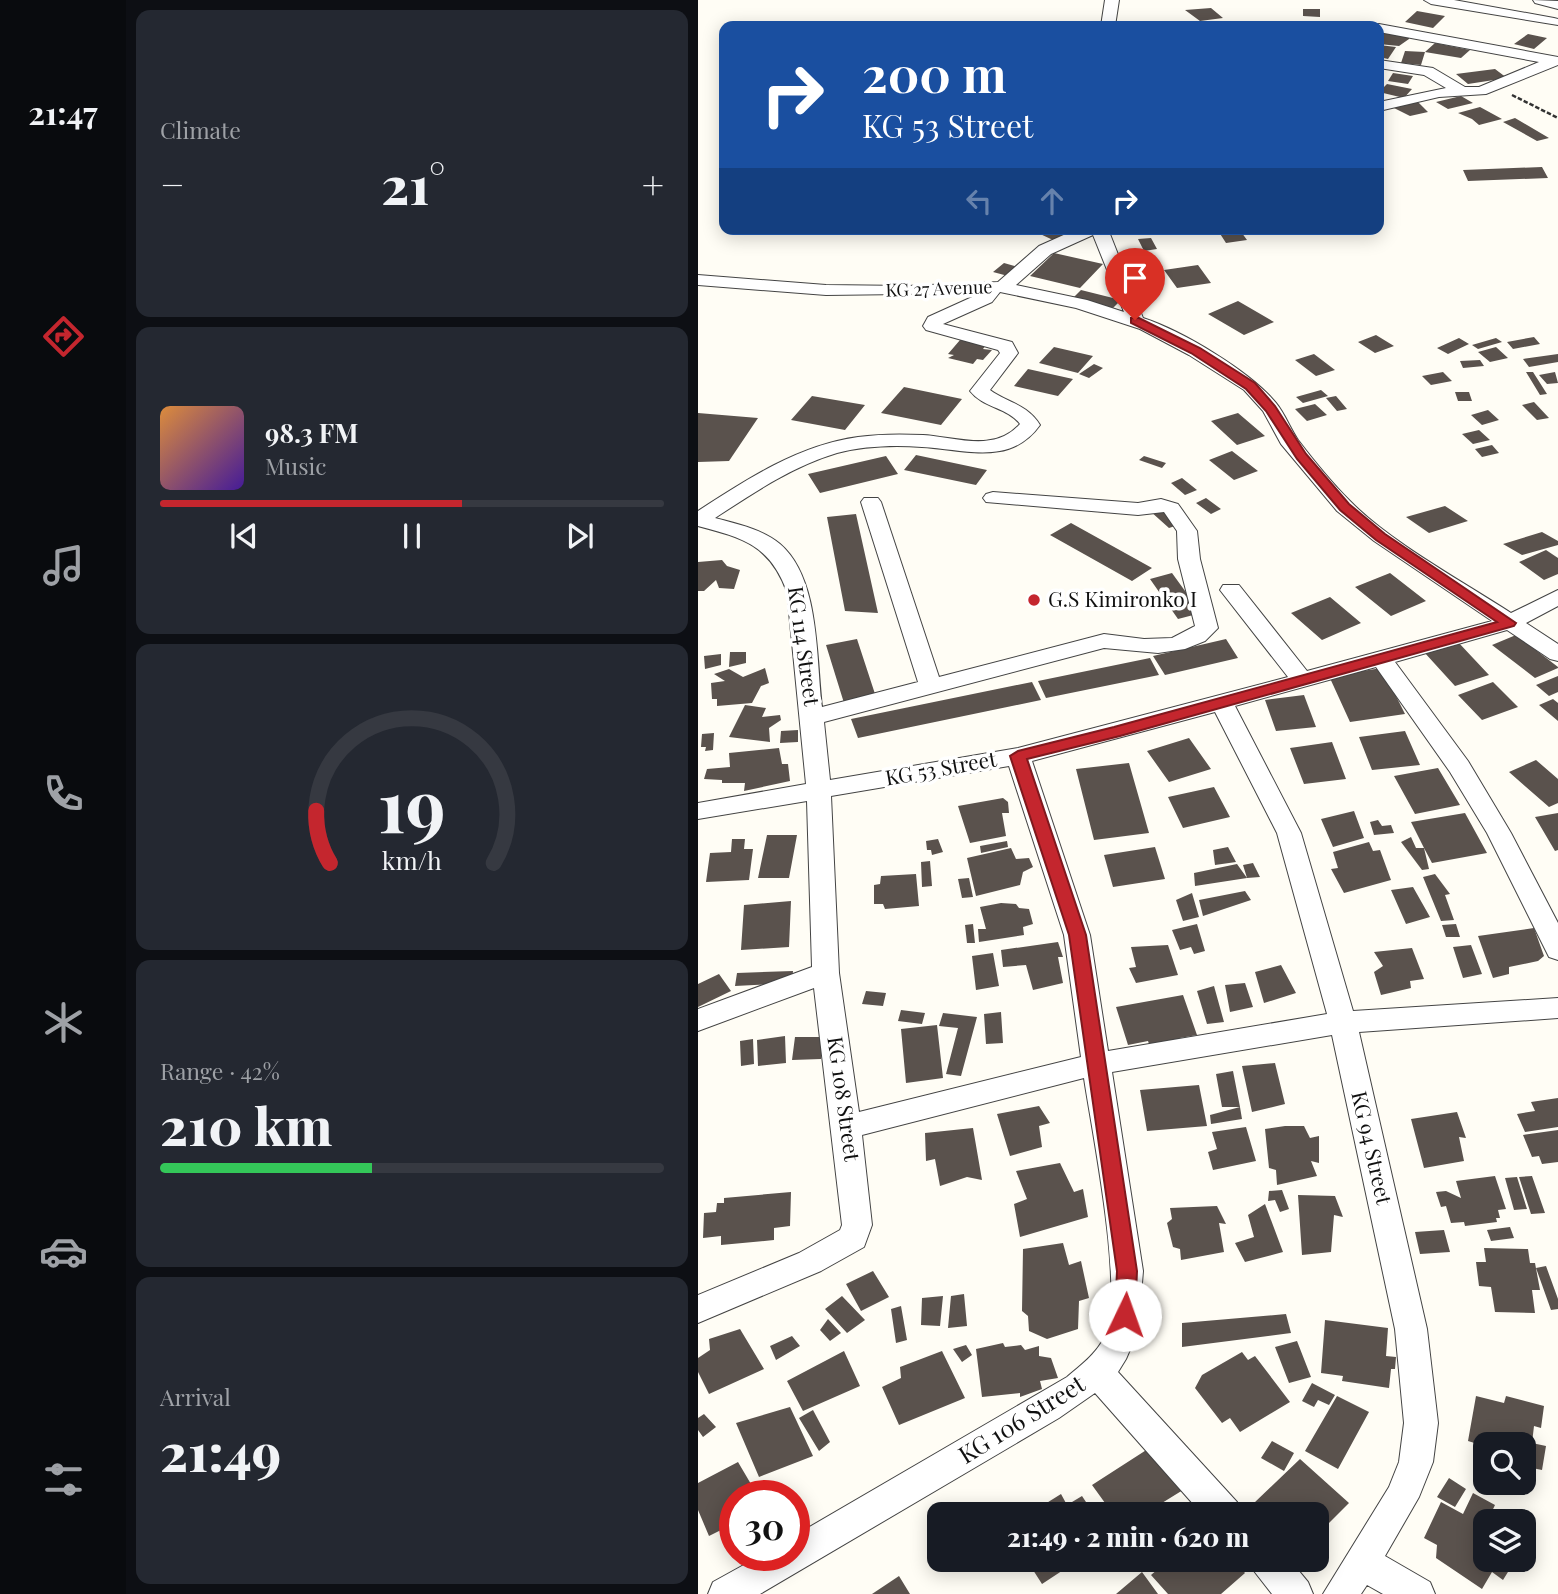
<!DOCTYPE html>
<html lang="en">
<head>
<meta charset="utf-8">
<style>
	body { margin:0; font-family:"Playfair Display",serif; background:#242831; color:#f1f3f6; height:100vh; display:flex; flex-direction:column; font-size:26px; white-space:nowrap }
	* { box-sizing:border-box; margin:0 }
	p { font-size:23px; color:#9ea1a6 }
	.icon { flex:none; width:38px; height:38px; fill:none; stroke:currentColor; stroke-width:2; stroke-linecap:round; stroke-linejoin:round }
	.map { position:relative; flex:1; overflow:hidden }
	.sheet { display:flex; flex-direction:column; gap:10px; padding:10px; background:#0d0f14; width:572px }
	.sheet>* { flex:none }
	.top-card { position:absolute; left:21px; top:21px; width:665px; height:214px; border-radius:14px; box-shadow:0 4px 18px #0003; background:#1a4fa0; color:#fff; overflow:hidden }
	.controls { position:absolute; left:775px; top:1432px; display:grid; gap:14px }
	.controls a { display:grid; place-items:center; width:63px; height:63px; border-radius:14px; background:#171b24; box-shadow:0 4px 18px #0003; font-size:35px }
	.speed { position:absolute; left:21px; top:1480px; display:flex; gap:14px; font-size:35px; font-weight:700; text-align:center }
	.speed>* { display:grid; place-content:center; width:91px; height:91px; border-radius:50%; background:#171b24; box-shadow:0 4px 18px #0003; line-height:1 }
	.speed .limit { border:10px solid #d22; background:#fff; color:#111 }
	.pin { position:absolute; display:grid; place-items:center; width:60px; height:60px; color:#fff; margin:-72px -30px; border-radius:50% 50% 50% 0; rotate:-45deg; box-shadow:0 0 7px #0007 }
	.pin .icon { rotate:45deg }
	.me { position:absolute; width:77px; margin:-38px; rotate:3deg; stroke-linejoin:round; filter:drop-shadow(0 0 5px #0008) }
	.turn { display:flex; align-items:center; gap:24px; height:147px; padding:0 28px; font-size:32px }
	.turn .icon { width:91px; height:91px; stroke-width:2.5 }
	.turn b { display:block; font-size:49px; line-height:60px }
	.lanes { display:flex; align-items:center; height:66px; padding:0 28px; background:#0003; justify-content:center; gap:35px; direction:ltr }
	.lanes .off { opacity:.35 }
	.big { font-size:52px; font-weight:800; line-height:1.1 }
	.sheet .tile { flex:1; display:flex; flex-direction:column; justify-content:center; gap:10px; min-width:0; padding:0 24px; border-radius:14px; background:#242831 }
	.sheet .dial { align-items:center; gap:0 }
	.dial svg { height:182px; overflow:visible; fill:none; stroke:#363941; stroke-width:7; stroke-linecap:round; text-anchor:middle }
	.dial text { fill:#f1f3f6; stroke:none }
	.song { display:flex; align-items:center; gap:21px }
	.cover { width:84px; height:84px; border-radius:10px; background:linear-gradient(135deg,hsl(30 70% 55%),hsl(260 70% 35%)) }
	.played { height:7px; border-radius:4px; background:linear-gradient(90deg,#c4262e 60%,#363941 60%) }
	.keys { display:flex; justify-content:space-around; direction:ltr }
	.heat { display:flex; justify-content:space-between; align-items:center; font-size:38px; direction:ltr }
	.charge { height:10px; border-radius:5px; background:linear-gradient(90deg,#34c759 42%,#363941 0) }
	.trip { position:absolute; left:229px; top:1502px; width:402px; height:70px; border-radius:14px; background:#171b24; box-shadow:0 4px 18px #0003; font-weight:800; line-height:70px; text-align:center }
	main { display:flex; flex:1; min-height:0 }
	.menu { display:flex; flex-direction:column; width:126px; justify-content:space-around; align-items:center; background:#090b0e; color:#9ea1a6 }
	.menu .icon { width:49px; height:49px }
	.menu .on { color:#c4262e }
	.menu b { font-size:32px; color:#f1f3f6 }
	.map>svg:first-child { display:block }
</style>
</head>
<body>
<main>
<nav class="menu">
<b>21:47</b>
<svg class="icon on" aria-label="directions" viewBox="0 0 24 24"><path d="M12 3l9 9-9 9-9-9zM9 14v-3h6M13 9l2 2-2 2"/></svg>
<svg class="icon" aria-label="music" viewBox="0 0 24 24"><path d="M9 18V5l10-2v13"/><circle cx="6" cy="18" r="3"/><circle cx="16" cy="16" r="3"/></svg>
<svg class="icon" aria-label="phone" viewBox="0 0 24 24"><path d="M5 4h4l2 5-3 2q2 4 5 5l2-3 5 2v4C11 20 4 13 5 4z"/></svg>
<svg class="icon" aria-label="climate" viewBox="0 0 24 24"><path d="M12 3v18M4 7l16 10M4 17L20 7"/></svg>
<svg class="icon" aria-label="car" viewBox="0 0 24 24"><path d="M5 17H2v-5l4-1 3-4h7l3 4 3 1v5h-3M9 17h6M6 11h13"/><circle cx="7" cy="17" r="2"/><circle cx="17" cy="17" r="2"/></svg>
<svg class="icon" aria-label="filters" viewBox="0 0 24 24"><path d="M4 7h16M4 17h16"/><circle cx="9" cy="7" r="2"/><circle cx="15" cy="17" r="2"/></svg>
</nav>
<section class="sheet">
<div class="tile"><p>Climate</p>
<div class="heat"><a>−</a><b class="big">21°</b><a>+</a></div>
</div>
<div class="tile">
<div class="song"><i class="cover"></i><div><b>98.3 FM</b><p>Music</p></div></div>
<div class="played"></div>
<div class="keys"><svg class="icon" aria-label="previous" viewBox="0 0 24 24"><path d="M18 5L8 12l10 7zM5 5v14"/></svg><svg class="icon" aria-label="pause" viewBox="0 0 24 24"><path d="M8 5v14M16 5v14"/></svg><svg class="icon" aria-label="next" viewBox="0 0 24 24"><path d="M6 5l10 7-10 7zM19 5v14"/></svg></div>
</div>
<div class="tile dial"><svg viewBox="0 0 100 80">
<path d="M14 69A42 42 0 1 1 86 69"/>
<path d="M14 69A42 42 0 0 1 8 46" stroke="#c4262e"/>
<text x="50" y="56" font-size="32" font-weight="700">19</text>
<text x="50" y="72" font-size="11">km/h</text>
</svg></div>
<div class="tile"><p>Range · 42%</p><b class="big">210 km</b><div class="charge"></div></div>
<div class="tile"><p>Arrival</p><b class="big">21:49</b></div>
</section>
<div class="map">
<svg width="860" height="1594" viewBox="0 0 860 1594">
	<rect width="100%" height="100%" fill="#fffdf5"/>
	<!-- building -->
	<path fill="#5a524d" d="M513 8 525 18 502 21 487 10Z
		M605 9H622V17L605 16Z
		M719 11 747 16 735 28 707 22Z
		M682 33 711 35V39L701 46 681 44Z
		M830 34 849 38 836 49 816 44Z
		M737 43 772 50 763 58 727 52Z
		M681 45 698 47 690 59 681 57Z
		M707 51 727 52 723 65 703 63Z
		M797 69 809 78 770 84 758 74Z
		M695 73 715 76 710 84 690 81Z
		M689 84 714 89 706 98 681 92Z
		M763 96 775 103 750 109 738 102Z
		M717 99 730 112 712 116 694 107Z
		M782 107 804 119 781 125 774 119 760 113Z
		M817 118 851 138 839 141 805 122Z
		M844 167 850 178 770 181 765 170Z
		M349 229H375L355 240 340 233Z
		M519 229H541L549 240 528 243Z
		M453 238 459 249 446 251 440 239Z
		M356 253 405 264 382 288 332 276Z
		M306 263 320 267 310 276 295 272Z
		M500 265 513 283 479 288 466 270Z
		M383 290 423 300 415 308 375 298Z
		M540 301 576 322 546 335 510 314Z
		M678 335 696 346 677 353 660 342Z
		M836 337 842 344 815 349 809 342Z
		M761 338 771 344 750 354 739 348Z
		M798 338 804 342 780 349 774 345Z
		M262 340 288 345 285 349 294 350 285 360 279 359 275 364 250 358 256 355 250 354Z
		M356 347 395 356 380 373 341 363Z
		M798 347 810 358 792 362 780 352Z
		M616 354 637 370 618 376 597 360Z
		M860 354V362L831 367 825 359Z
		M782 360 786 366 765 368 762 361Z
		M396 364 405 368 391 378 381 374Z
		M330 369 375 379 360 396 316 386Z
		M745 372 754 381 733 385 724 376Z
		M828 372H835L849 394 842 395Z
		M857 372 860 383 849 384 841 375Z
		M206 387 264 399 243 425 183 413Z
		M623 390 630 396 605 403 598 397Z
		M757 392H771L774 401H760Z
		M114 396 167 405 147 430 93 420Z
		M638 396 649 409 639 411 628 398Z
		M836 402 851 418 839 420 824 405Z
		M617 404 629 415 609 421 597 409Z
		M790 410 801 420 784 425 773 415Z
		M0 413 60 418 31 461 0 462Z
		M540 413 567 436 539 445 513 421Z
		M781 430 792 440 775 444 764 434Z
		M794 445 801 453 784 457 777 449Z
		M534 451 560 471 536 480 511 460Z
		M218 455 289 470 278 485 206 470Z
		M188 456 200 474 122 493 110 474Z
		M446 456 468 463 464 468 441 460Z
		M484 478 499 490 487 495 473 483Z
		M508 498 523 509 513 514 498 503Z
		M747 506 770 521 731 533 708 517Z
		M461 507 480 525 471 528 452 511Z
		M158 514 180 613 147 611 129 517Z
		M373 523 454 568 434 581 352 535Z
		M844 532 860 541V545L824 555 805 544Z
		M848 550 860 558V574L846 580 821 562Z
		M24 560 29 566 42 570 36 589 21 588 18 580 6 591H0V562Z
		M474 573 503 613 480 619 452 579Z
		M692 573 728 601 693 616 657 587Z
		M632 597 663 623 624 640 593 613Z
		M818 635 860 667V668L837 678 794 645Z
		M159 639 178 697 146 703 128 645Z
		M528 639 540 658 467 675 455 656Z
		M760 642 791 675 757 686 726 652Z
		M32 652H48V663L31 667Z
		M23 654V665L7 669 6 656Z
		M452 658 461 675 348 698 340 681Z
		M67 668 71 683 63 686 54 703 19 706V699H14L13 683 27 681 16 674 31 669 45 677Z
		M684 668 707 714 652 722 631 676Z
		M860 676V692L851 696 838 685Z
		M334 682 343 700 160 738 153 719Z
		M795 682 820 707 784 720 760 695Z
		M606 695 618 727 578 731 567 700Z
		M855 699 860 703V721L841 705Z
		M47 705 68 708 64 717 82 715 83 720 71 728 72 742 31 737Z
		M100 730V742L82 743 83 731Z
		M707 731 722 765 674 770 661 737Z
		M16 733 15 750 7 751 8 747H3L4 734Z
		M491 738 513 769 471 782 449 751Z
		M634 742 648 779 606 784 592 748Z
		M81 748 84 764H90L92 781 46 791 47 783H24V780L6 779 9 769 32 767 31 753Z
		M838 760 860 779V803L851 807 811 772Z
		M431 763 451 833 396 840 378 769Z
		M740 768 762 805 717 814 696 776Z
		M516 787 532 817 485 828 470 797Z
		M305 798 310 802 311 813H304L308 836 272 843 260 806Z
		M656 811 666 838 635 847 623 819Z
		M767 813 789 853 734 863 726 848 731 869 724 870 703 842 713 837 718 848H726L713 822Z
		M860 813V850L857 851 837 817Z
		M680 820 684 826 693 825 696 833 676 835 672 822Z
		M69 835H99L91 878H60Z
		M34 839H47L46 849H55L51 880 8 882 12 853 33 852Z
		M240 839 245 852 234 855 233 850H229L228 841Z
		M309 841 310 847 283 853 282 846Z
		M671 842 675 851 682 850 693 880 646 893 633 869 640 868 635 852Z
		M457 847 467 879 415 887 406 855Z
		M530 847 538 862 517 865 515 850Z
		M313 848 318 859 331 858 335 867 325 872 322 885 278 896 269 858Z
		M232 861 234 886 224 887 223 862Z
		M555 863 562 877 549 878 545 865Z
		M539 864 549 878 497 886 496 873Z
		M218 874 221 906 187 909 185 904H176V885L182 884 183 876Z
		M737 874 752 894 747 895 756 920 743 921 725 877Z
		M271 878 275 897 264 898 260 879Z
		M715 887 732 917 708 924 693 890Z
		M547 891 553 900 505 916 501 900Z
		M494 893 501 917 485 921 478 900Z
		M93 901 91 947 43 950 46 905Z
		M303 903 318 904 321 908 331 909 335 924 325 927 326 935 281 942 280 929H288L282 907Z
		M275 924 277 943H269L267 925Z
		M499 924 507 951 496 954 493 947 482 950 474 930Z
		M758 924 762 937H748L744 925Z
		M836 928 846 956 840 961 811 967V974L795 978 780 936Z
		M360 942 365 957H360L365 983 335 990 328 965 305 967 303 950Z
		M470 945 480 975 438 983 431 968 438 967 433 947Z
		M773 945 784 974 765 978 755 947Z
		M714 948 726 979 712 981 713 988 683 995 676 972 685 966 676 952Z
		M295 953 301 986 278 990 274 956Z
		M583 965 598 993 566 1003 557 972Z
		M95 971 94 983 37 986 39 973Z
		M21 974 33 991 0 1007V984Z
		M547 983 555 1007 532 1012 527 985Z
		M516 986 526 1022 509 1024 499 991Z
		M168 991 188 993 185 1006 164 1004Z
		M485 995 499 1035 482 1038V1042L452 1047 450 1041 430 1045 418 1007Z
		M203 1010 227 1013 224 1024 200 1021Z
		M303 1012 305 1043 288 1044 286 1014Z
		M245 1013 279 1017 263 1076 248 1074 260 1028 241 1026Z
		M239 1025 245 1078 208 1083 203 1029Z
		M87 1036 88 1063 60 1066 59 1040Z
		M97 1037H126L123 1059 94 1060Z
		M55 1039 56 1064 43 1066 42 1041Z
		M577 1063 587 1104 554 1112 544 1066Z
		M535 1071 542 1107 544 1119 513 1124 512 1115 542 1107H524L518 1074Z
		M501 1085 509 1126 449 1131 442 1090Z
		M860 1098V1127L827 1132 819 1114 837 1111 833 1102Z
		M341 1106 352 1123 341 1126 344 1147 312 1156 299 1114Z
		M759 1112 768 1138 761 1137 766 1161 726 1168 713 1119Z
		M587 1126H606L612 1138 621 1136V1163L613 1161 619 1176 579 1185 578 1170 571 1168 567 1129Z
		M548 1127 558 1161 515 1170 510 1152 519 1149 514 1132Z
		M275 1128 284 1180 269 1177 242 1186 237 1159 228 1161 227 1133Z
		M860 1130V1162L844 1164 841 1156 834 1157 825 1135Z
		M362 1163 376 1192 385 1189 390 1217 322 1237 316 1204 329 1199 318 1171Z
		M797 1176 808 1209 800 1210 802 1218H798L799 1222 767 1226 766 1222 753 1223 748 1206 743 1207 738 1192 748 1191 763 1198 758 1181Z
		M834 1176 847 1213 833 1214 821 1177Z
		M819 1177 829 1209 816 1210 807 1178Z
		M584 1190 591 1209 582 1212 577 1200 570 1201 571 1191Z
		M93 1192 92 1226 76 1228V1240L23 1245V1236L5 1238 6 1213 18 1212 19 1203H26V1198Z
		M600 1195 637 1196 645 1217 636 1215 633 1252 604 1255Z
		M567 1204 585 1252 547 1262 537 1243 556 1237 550 1215Z
		M519 1206 528 1224 521 1223 526 1252 483 1260 482 1249 475 1247 469 1223 474 1219 472 1208Z
		M812 1227 816 1238 793 1241 789 1230Z
		M746 1230 752 1252 722 1254 717 1232Z
		M365 1243 371 1265 383 1261 391 1298 381 1301 380 1329 349 1339 331 1331 330 1316 324 1311 325 1249Z
		M786 1248 830 1249 832 1263H837L842 1290H834L837 1313 797 1312 793 1287 781 1286 778 1262H788Z
		M848 1266 860 1299V1309L853 1310 838 1268Z
		M175 1271 191 1297 163 1311 148 1284Z
		M266 1294 269 1326 250 1328 253 1296Z
		M144 1296 167 1320 149 1333 127 1309Z
		M245 1296 242 1326 223 1325 224 1298Z
		M203 1306 209 1340 198 1343 193 1309Z
		M588 1314 593 1333 484 1347V1323Z
		M130 1319 143 1333 132 1341 122 1330Z
		M627 1320 690 1328 688 1356 698 1357 697 1369H693L691 1388 644 1381 645 1376 623 1373Z
		M42 1329 66 1369 11 1394 0 1372V1358L12 1350 11 1339Z
		M94 1336 102 1346 78 1360 72 1346Z
		M599 1341 613 1377 591 1383 577 1347Z
		M305 1343 307 1347 323 1345 327 1350 341 1346V1356L353 1358 360 1378 342 1381 344 1389 322 1397V1393L284 1397 278 1349Z
		M268 1345 274 1355 264 1362 255 1349Z
		M146 1351 162 1386 105 1411 89 1381Z
		M244 1351 267 1398 201 1425 184 1387 203 1378 202 1367Z
		M544 1352 550 1360 557 1356 592 1402 542 1432 532 1418 524 1423 497 1388 504 1375Z
		M614 1383 637 1395 631 1405 620 1400 616 1407 604 1401Z
		M639 1396 671 1412 640 1469 607 1451Z
		M778 1396 806 1403 808 1396 846 1406 843 1428 836 1426 834 1443 848 1446 844 1470 834 1468 832 1484 826 1483V1444H788V1472L779 1470 783 1445 770 1441Z
		M92 1407 115 1456 61 1477 38 1423Z
		M115 1410 132 1442 121 1451 101 1418Z
		M6 1414 18 1427 5 1437 0 1430V1418Z
		M574 1441 596 1453 586 1471 563 1458Z
		M453 1447 485 1490 451 1511 446 1504 431 1514H415L394 1485Z
		M602 1459 651 1503 620 1534V1514H567L556 1503Z
		M40 1462 60 1496H37V1523L11 1536 0 1510V1483Z
		M751 1478 768 1489 757 1507 739 1497Z
		M775 1493 797 1505 786 1528 788 1527V1559H818L805 1580 794 1572 784 1589 738 1558 739 1545 726 1538 743 1502 765 1514Z
		M363 1494 369 1505 384 1496 396 1514H331Z
		M328 1559H382L344 1584Z
		M462 1559H535L547 1573 523 1594H470L453 1575 466 1564Z
		M444 1572 460 1594H418Z
		M201 1576 212 1594H174Z"/>
	<g fill="none" stroke-linecap="round" stroke-linejoin="round">
		<defs>
			<path id="minor" d="M407 0H421L417 26H403Z
				M726 0H756L856 18 860 19V25L733 4Z
				M835 0 860 1V9L837 3Z
				M681 24 860 57V65L788 94 741 97 681 111V102L748 88 726 75 681 68V60L735 68 767 87H781L841 62 681 32V26H675Z
				M379 229H410L445 318C485 331 553 372 578 403 587 414 592 428 600 440 616 461 633 482 652 501 692 542 764 581 813 613L860 590V606L828 623 860 644V661L852 659 809 630 697 662 770 761 813 833 860 923V960L851 957 789 833 752 772 678 667 537 706 603 833 655 1011 860 998V1018L661 1032 729 1329 740 1423 735 1462 721 1497 687 1556 732 1582 737 1594H685L669 1585 663 1594H625L691 1487 701 1462 706 1423 697 1329 634 1035 414 1072 445 1271 440 1331 428 1359 420 1372 539 1502 544 1514H504L397 1393 361 1418 62 1594H10L15 1582 62 1556H96V1536L369 1377C382 1366 398 1354 406 1338 428 1296 394 1132 386 1078L164 1135 174 1225 166 1247 123 1271 0 1323V1295L101 1253 142 1230 144 1225 116 988 0 1031V1009L114 967 109 801 0 819V803L108 784 89 592C72 545 45 538 0 526V511C49 479 101 445 160 437 181 434 204 434 225 435 259 437 296 453 322 424 309 407 285 408 272 391L302 353 300 350 228 330 225 326 230 317 283 293 128 295 0 285V275L128 285 209 286 300 282 341 246ZM395 235 426 312 389 300 318 285 353 254ZM302 292 378 308 442 329 491 355 546 390 565 411 583 444 639 511 676 541 794 621 609 671 541 585H525L522 590 590 677 320 748 132 780 126 722 406 648 460 653 487 649 507 641 520 628 502 559 499 531 480 504 463 499 440 503 295 492 288 494 285 498 288 502 440 515 466 512 479 531 480 559 497 626 474 638 446 639 406 634 241 677 183 502 180 498H166L163 502 220 682 124 707C118 658 122 578 82 544 64 529 39 524 17 518 55 493 95 466 139 453 166 446 196 445 224 447 266 449 312 467 342 425 329 404 310 403 292 390L320 353 314 342 245 324 294 302ZM517 712 579 833 629 1014 410 1051 392 935 334 761ZM311 766 366 935 383 1057 161 1112 141 973 133 796Z
				M551 1559H591L610 1582 615 1594H574L556 1571Z"/>
		</defs>
		<!-- minor casing -->
		<use href="#minor" stroke="#444" stroke-width="2"/>
		<!-- path -->
		<path stroke="#333" stroke-width="2.5" stroke-dasharray="4.5 2" stroke-linecap="butt" d="M814 95 860 118"/>
		<!-- minor -->
		<use href="#minor" fill="#fff" fill-rule="evenodd"/>
	</g>
	<!-- route -->
	<path fill="#c4262e" stroke="#7f191e" stroke-width="2" d="M433 318H441L502 348 557 383 577 406 608 454 651 504 687 534 818 623 816 626 422 736 329 759 388 935 439 1271 437 1315 434 1321 427 1324 420 1321 417 1315 419 1271 371 935 312 756 320 751 416 727 799 622 678 540 642 510 599 459 568 411 548 389 493 353 433 323Z"/>
	<!-- markers -->
	<circle fill="#c4262e" stroke="#fff" stroke-width="2.5" cx="336" cy="600" r="7"/>
	<g text-anchor="middle" stroke-width="7" stroke-linejoin="round" paint-order="stroke">
		<!-- far-street labels -->
		<g font-size="18" fill="#111" stroke="#fff">
			<text transform="translate(241 289) rotate(-2)" y="6">KG 27 Avenue</text>
		</g>
		<!-- poi labels -->
		<g font-size="21" fill="#111" stroke="#fff" text-anchor="start">
			<text x="350" y="607">G.S Kimironko I</text>
		</g>
		<!-- street labels -->
		<g font-size="21" fill="#111" stroke="#fff">
			<text transform="translate(105 646) rotate(82)" y="7">KG 114 Street</text>
			<text transform="translate(243 769) rotate(-10)" y="7">KG 53 Street</text>
			<text transform="translate(145 1099) rotate(82)" y="7">KG 108 Street</text>
			<text transform="translate(673 1148) rotate(77)" y="7">KG 94 Street</text>
		</g>
		<!-- near-street labels -->
		<g font-size="24" fill="#111" stroke="#fff">
			<text transform="translate(324 1420) rotate(-32)" y="8">KG 106 Street</text>
		</g>
	</g>
</svg>
<div class="controls">
<a><svg class="icon" aria-label="search" viewBox="0 0 24 24"><circle cx="10" cy="10" r="6"/><path d="M15 15l6 6"/></svg></a>
<a><svg class="icon" aria-label="layers" viewBox="0 0 24 24"><path d="M12 4l9 5-9 5-9-5zM3 14l9 5 9-5"/></svg></a>
</div>
<div class="speed"><div class="limit">30</div></div>
<div class="pin" style="left:437px;top:320px;background:#d93025"><svg class="icon" aria-label="arrive" viewBox="0 0 24 24"><path d="M6 21V4h12l-3 4 3 4H6"/></svg></div>
<svg class="me" style="left:427px;top:1315px" viewBox="-20 -20 40 40"><circle r="19" fill="#fff"/><path d="M0-13L10 11 0 6-10 11z" fill="#c4262e"/></svg>
<div class="trip">21:49 · 2 min · 620 m</div>
<div class="top-card">
<div class="turn"><svg class="icon" aria-label="right" viewBox="0 0 24 24"><path d="M7 20v-9h11M14 6l5 5-5 5"/></svg><div><b>200 m</b>KG 53 Street</div></div>
<div class="lanes"><svg class="icon off" aria-label="left" viewBox="0 0 24 24"><path d="M17 20v-9H6M10 6l-5 5 5 5"/></svg><svg class="icon off" aria-label="ahead" viewBox="0 0 24 24"><path d="M12 20V5M6 11l6-6 6 6"/></svg><svg class="icon" aria-label="right" viewBox="0 0 24 24"><path d="M7 20v-9h11M14 6l5 5-5 5"/></svg></div>
</div>
</div>
</main>
</body>
</html>
